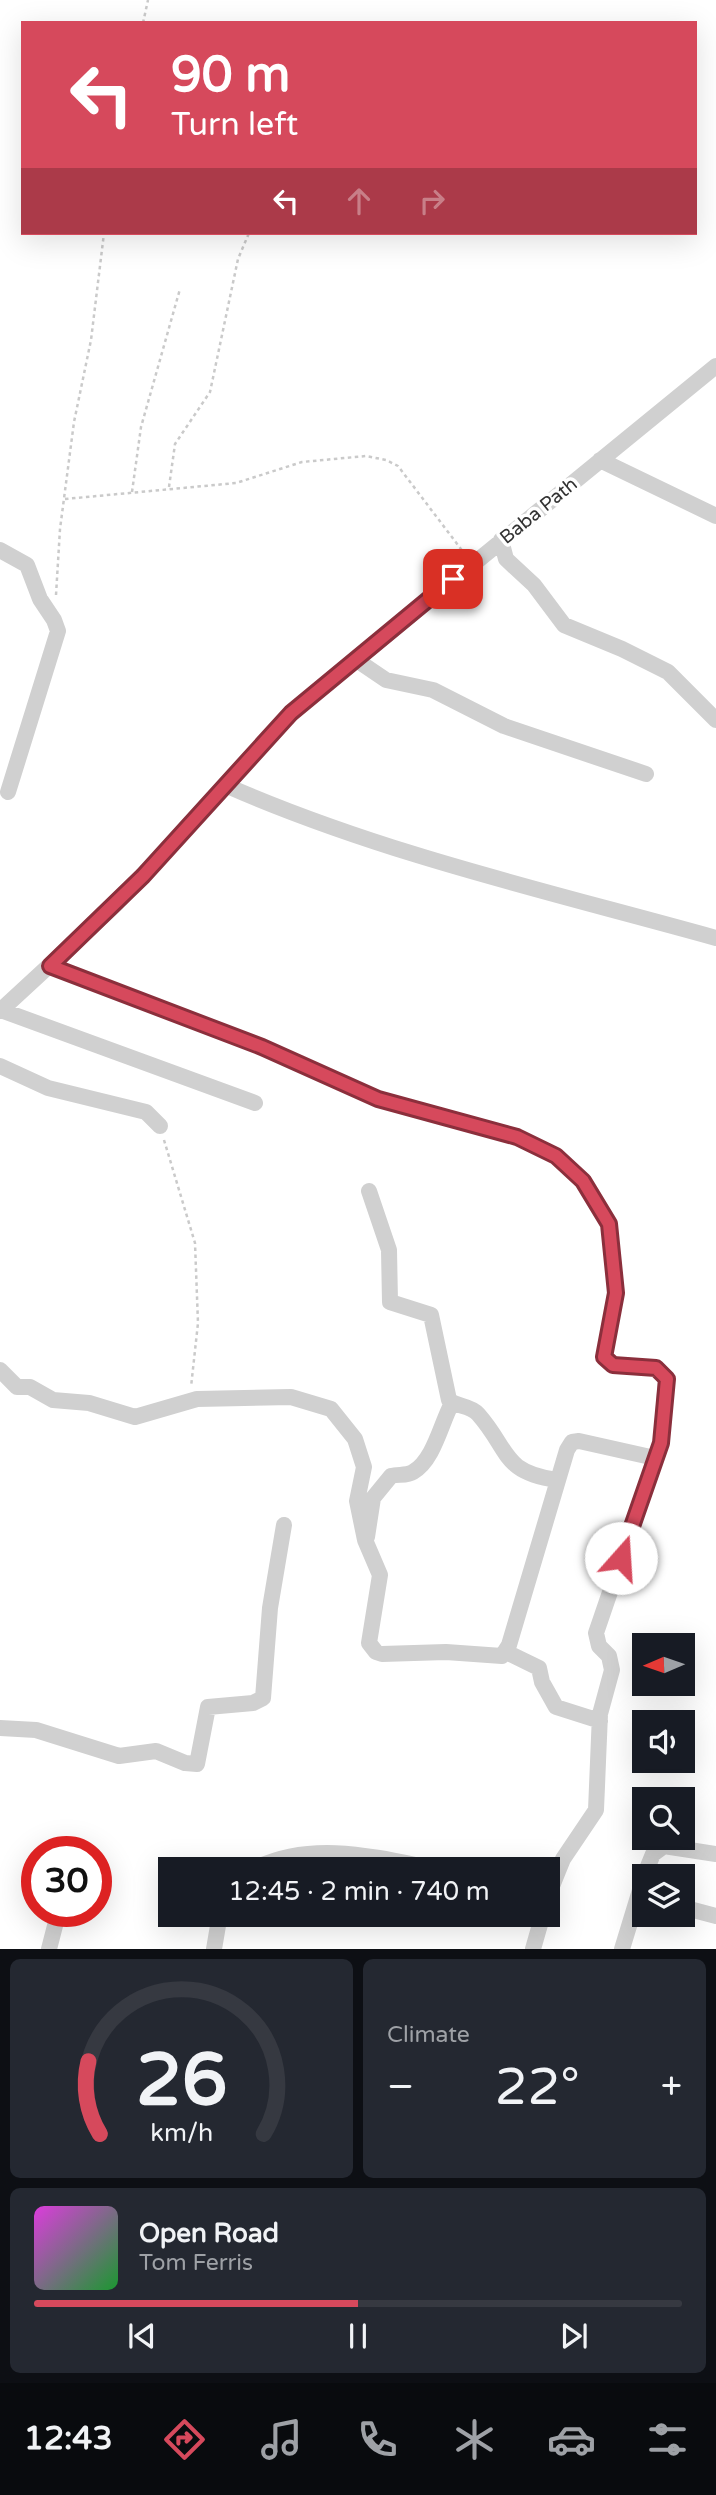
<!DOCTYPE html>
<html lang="en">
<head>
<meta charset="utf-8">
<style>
	body { margin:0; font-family:"Varela Round",sans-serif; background:#242831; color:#f1f3f6; height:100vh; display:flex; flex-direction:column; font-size:26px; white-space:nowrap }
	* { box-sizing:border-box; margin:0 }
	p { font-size:23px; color:#9ea1a6 }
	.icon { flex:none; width:38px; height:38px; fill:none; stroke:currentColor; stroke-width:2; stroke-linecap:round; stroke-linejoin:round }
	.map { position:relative; height:1949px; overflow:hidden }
	.panel { display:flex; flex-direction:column; gap:10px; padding:10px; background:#0d0f14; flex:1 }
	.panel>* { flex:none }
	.hud { position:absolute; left:21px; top:21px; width:676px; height:214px; border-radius:0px; box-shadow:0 7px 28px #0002; background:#d6495c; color:#fff; overflow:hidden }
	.needle { width:46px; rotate:268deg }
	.fabs { position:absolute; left:632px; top:1633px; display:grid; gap:14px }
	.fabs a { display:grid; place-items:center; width:63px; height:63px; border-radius:0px; background:#171b24; box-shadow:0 7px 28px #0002; font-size:35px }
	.speed { position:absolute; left:21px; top:1836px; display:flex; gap:14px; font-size:35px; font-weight:700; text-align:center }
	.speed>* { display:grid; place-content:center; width:91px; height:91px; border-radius:50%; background:#171b24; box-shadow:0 7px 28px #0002; line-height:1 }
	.speed .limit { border:10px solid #d22; background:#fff; color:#111 }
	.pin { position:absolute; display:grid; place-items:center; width:60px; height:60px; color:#fff; margin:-30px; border-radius:14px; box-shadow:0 4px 10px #0006 }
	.me { position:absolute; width:77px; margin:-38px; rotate:19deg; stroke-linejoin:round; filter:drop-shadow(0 0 5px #0008) }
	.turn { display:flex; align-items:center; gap:24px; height:147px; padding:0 35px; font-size:32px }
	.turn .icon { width:91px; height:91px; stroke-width:2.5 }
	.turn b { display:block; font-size:49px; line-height:60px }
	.lanes { display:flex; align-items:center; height:66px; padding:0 35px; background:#0003; justify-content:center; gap:35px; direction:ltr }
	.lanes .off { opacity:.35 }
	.big { font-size:52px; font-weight:600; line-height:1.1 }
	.panel .card { flex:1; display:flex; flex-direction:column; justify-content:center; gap:10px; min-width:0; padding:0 24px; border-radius:10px; background:#242831 }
	.panel .dial { align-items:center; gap:0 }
	.dial svg { height:182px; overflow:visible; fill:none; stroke:#363941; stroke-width:7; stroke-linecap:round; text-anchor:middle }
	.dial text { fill:#f1f3f6; stroke:none }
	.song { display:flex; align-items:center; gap:21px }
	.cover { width:84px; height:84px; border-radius:10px; background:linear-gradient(135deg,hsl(300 70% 55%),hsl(130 70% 35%)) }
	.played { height:7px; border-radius:4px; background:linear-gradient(90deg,#d6495c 50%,#363941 50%) }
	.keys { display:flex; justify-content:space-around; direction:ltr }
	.heat { display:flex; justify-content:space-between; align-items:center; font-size:38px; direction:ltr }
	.panel .tiles { flex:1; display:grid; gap:10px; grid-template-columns:1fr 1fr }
	.card:last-child { grid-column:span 2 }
	.trip { position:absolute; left:158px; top:1857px; width:402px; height:70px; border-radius:0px; background:#171b24; box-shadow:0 7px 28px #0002; font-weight:600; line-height:70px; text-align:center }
	.menu { display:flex; height:112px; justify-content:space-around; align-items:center; background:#090b0e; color:#9ea1a6 }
	.menu .icon { width:49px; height:49px }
	.menu .selected { color:#d6495c }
	.menu b { font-size:32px; color:#f1f3f6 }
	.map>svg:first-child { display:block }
</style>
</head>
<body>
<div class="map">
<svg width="716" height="1949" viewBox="0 0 716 1949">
	<rect width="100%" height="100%" fill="#fff"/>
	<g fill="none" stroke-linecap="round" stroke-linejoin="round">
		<!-- path -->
		<path stroke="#cacaca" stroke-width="2.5" stroke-dasharray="3.5 3.5" stroke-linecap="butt" d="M143 23 148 0
			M169 487 175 444 210 392 238 259 249 233
			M132 492 141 427 180 289
			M65 499 236 483 302 462 366 456 386 460 398 466 464 553
			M56 595 60 529 74 422 91 340 104 233
			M164 1140 195 1243 198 1323 191 1387"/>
		<!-- minor -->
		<path stroke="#d0d0d0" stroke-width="16" d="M600 460 716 516
			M501 540 506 559 534 585 564 625 622 649 668 672 716 720
			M0 550 27 565 40 599 54 620 58 631 8 792
			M355 659 386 680 433 690 504 726 646 774
			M225 785C382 854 551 892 716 938
			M50 966 262 1047 378 1099 517 1137 556 1156 583 1181 609 1224 616 1293 604 1357 613 1365 657 1368 666 1379 661 1443 596 1633 599 1646 609 1656 612 1670 600 1714 596 1810 563 1859 548 1896
			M1 1010 255 1103
			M0 1011 116 904 291 713 716 366
			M0 1066 48 1088 146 1112 160 1126
			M369 1191 389 1250 390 1302 431 1315 449 1400C457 1407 470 1405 478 1414 510 1450 501 1472 557 1480
			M0 1370 17 1387H30L53 1400 89 1403 135 1417 197 1399 291 1397 331 1409 355 1439 364 1467 357 1501 365 1540 380 1575 369 1643 376 1652 382 1654 446 1652 502 1656 509 1645 567 1450 572 1442 579 1441 655 1458
			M367 1537 373 1498 391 1476C398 1474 407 1476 413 1472 434 1460 441 1423 452 1403
			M506 1652 539 1668 542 1682 556 1707 600 1721
			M0 1728 36 1730 119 1756 156 1751 185 1763 197 1764 208 1707 253 1703 263 1698 270 1608 284 1525
			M254 1869C312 1840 375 1857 435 1869
			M644 1876 653 1854 664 1846 716 1854
			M682 1907 716 1916
			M49 1949 57 1918
			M214 1949 220 1914
			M533 1949 543 1914
			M622 1949 644 1877"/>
	</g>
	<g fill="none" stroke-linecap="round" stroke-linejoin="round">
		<defs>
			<path id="route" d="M453 579 291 713 143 876 50 966 262 1047 378 1099 517 1137 556 1156 583 1181 609 1224 616 1293 604 1357 613 1365 656 1368 667 1379 661 1443 621 1558"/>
		</defs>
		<!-- route casing -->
		<use href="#route" stroke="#8b2f3c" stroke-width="18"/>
		<!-- route -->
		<use href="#route" stroke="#d6495c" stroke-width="12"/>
	</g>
	<g text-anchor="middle" stroke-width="7" stroke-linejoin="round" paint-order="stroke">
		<!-- street labels -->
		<g font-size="19" fill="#333" stroke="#fff">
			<text transform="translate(538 510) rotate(-39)" y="7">Baba Path</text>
		</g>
	</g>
</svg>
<div class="fabs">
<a><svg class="needle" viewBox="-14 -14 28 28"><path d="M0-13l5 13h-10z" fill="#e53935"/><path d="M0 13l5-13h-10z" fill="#9ea1a6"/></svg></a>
<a><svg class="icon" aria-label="sound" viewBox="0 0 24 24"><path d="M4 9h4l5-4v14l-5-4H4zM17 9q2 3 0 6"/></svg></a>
<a><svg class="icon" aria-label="search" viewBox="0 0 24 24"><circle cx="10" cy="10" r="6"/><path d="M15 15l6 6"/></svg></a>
<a><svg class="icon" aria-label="layers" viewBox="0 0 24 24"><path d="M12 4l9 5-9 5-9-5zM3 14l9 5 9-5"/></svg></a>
</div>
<div class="speed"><div class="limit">30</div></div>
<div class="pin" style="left:453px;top:579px;background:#d93025"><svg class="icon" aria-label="arrive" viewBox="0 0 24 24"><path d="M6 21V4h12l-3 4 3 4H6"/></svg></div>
<svg class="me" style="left:621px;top:1558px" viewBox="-20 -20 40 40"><circle r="19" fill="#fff"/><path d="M0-13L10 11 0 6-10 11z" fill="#d6495c"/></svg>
<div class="trip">12:45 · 2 min · 740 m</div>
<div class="hud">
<div class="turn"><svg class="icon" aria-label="left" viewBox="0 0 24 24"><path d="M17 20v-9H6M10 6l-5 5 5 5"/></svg><div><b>90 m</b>Turn left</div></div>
<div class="lanes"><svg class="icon" aria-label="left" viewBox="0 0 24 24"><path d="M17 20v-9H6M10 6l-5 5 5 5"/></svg><svg class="icon off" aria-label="ahead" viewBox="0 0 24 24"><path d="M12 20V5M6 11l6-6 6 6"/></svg><svg class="icon off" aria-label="right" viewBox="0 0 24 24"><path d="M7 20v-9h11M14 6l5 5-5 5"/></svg></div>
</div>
</div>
<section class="panel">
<div class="tiles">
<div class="card dial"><svg viewBox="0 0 100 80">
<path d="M14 69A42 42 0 1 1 86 69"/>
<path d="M14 69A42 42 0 0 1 9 37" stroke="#d6495c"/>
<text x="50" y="56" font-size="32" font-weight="700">26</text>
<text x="50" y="72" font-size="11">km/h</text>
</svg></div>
<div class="card"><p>Climate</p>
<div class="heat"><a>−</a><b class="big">22°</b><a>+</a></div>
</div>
<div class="card">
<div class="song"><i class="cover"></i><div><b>Open Road</b><p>Tom Ferris</p></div></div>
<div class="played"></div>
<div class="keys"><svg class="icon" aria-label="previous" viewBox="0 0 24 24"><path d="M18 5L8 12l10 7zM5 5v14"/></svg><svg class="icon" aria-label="pause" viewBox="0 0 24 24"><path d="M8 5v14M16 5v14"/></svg><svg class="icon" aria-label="next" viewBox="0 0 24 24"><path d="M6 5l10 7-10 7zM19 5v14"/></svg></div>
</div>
</div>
</section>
<nav class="menu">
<b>12:43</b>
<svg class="icon selected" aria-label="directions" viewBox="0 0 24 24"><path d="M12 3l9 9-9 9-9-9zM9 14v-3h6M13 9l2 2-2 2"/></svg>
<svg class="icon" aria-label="music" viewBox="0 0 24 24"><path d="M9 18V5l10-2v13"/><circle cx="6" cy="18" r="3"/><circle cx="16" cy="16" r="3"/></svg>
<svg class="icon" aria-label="phone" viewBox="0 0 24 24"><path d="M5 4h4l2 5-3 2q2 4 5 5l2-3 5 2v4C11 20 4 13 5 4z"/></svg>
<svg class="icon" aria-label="climate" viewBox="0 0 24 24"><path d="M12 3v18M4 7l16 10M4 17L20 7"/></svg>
<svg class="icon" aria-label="car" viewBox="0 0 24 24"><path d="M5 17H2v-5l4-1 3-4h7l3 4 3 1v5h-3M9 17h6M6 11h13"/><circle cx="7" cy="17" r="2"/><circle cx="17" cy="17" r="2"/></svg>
<svg class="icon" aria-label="filters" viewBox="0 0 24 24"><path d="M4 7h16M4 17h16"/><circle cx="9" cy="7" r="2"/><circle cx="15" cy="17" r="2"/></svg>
</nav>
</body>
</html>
